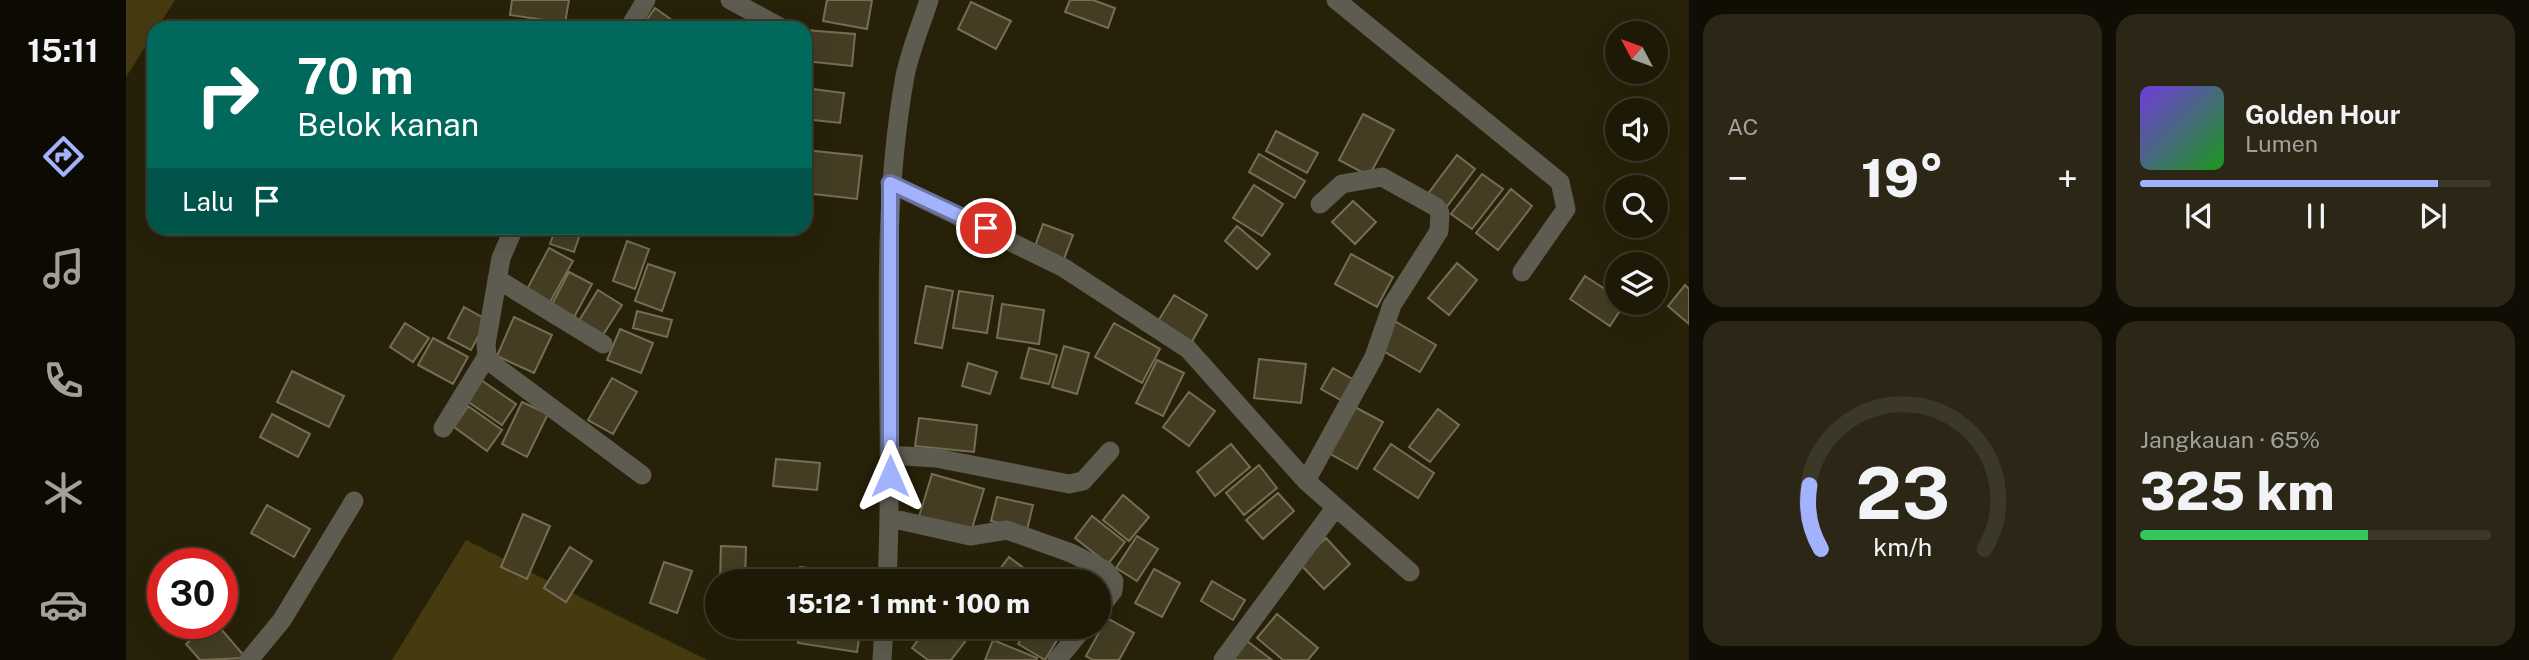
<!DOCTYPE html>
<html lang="id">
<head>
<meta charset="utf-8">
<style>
	body { margin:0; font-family:"Public Sans",sans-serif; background:#2b2615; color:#f1f3f6; height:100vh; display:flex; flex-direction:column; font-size:26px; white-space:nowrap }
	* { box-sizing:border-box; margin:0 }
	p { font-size:23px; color:#a1a09b }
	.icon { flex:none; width:38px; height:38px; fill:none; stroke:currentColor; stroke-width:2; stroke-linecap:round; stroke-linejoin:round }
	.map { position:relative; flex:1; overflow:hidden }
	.drawer { display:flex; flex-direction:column; gap:14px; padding:14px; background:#100e04; width:840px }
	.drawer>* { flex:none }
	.guide { position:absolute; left:21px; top:21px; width:665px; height:214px; border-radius:21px; box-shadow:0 7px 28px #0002,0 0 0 2px #3c3828; background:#00695c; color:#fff; overflow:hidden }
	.needle { width:46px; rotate:311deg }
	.tools { position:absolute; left:1479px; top:21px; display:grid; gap:14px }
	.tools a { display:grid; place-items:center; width:63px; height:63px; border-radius:50%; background:#1e1907; box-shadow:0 7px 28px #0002,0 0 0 2px #3c3828; font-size:35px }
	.speed { position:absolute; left:21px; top:548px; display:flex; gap:14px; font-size:35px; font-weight:700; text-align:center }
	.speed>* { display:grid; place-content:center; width:91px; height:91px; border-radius:50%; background:#1e1907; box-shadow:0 7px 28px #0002,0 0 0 2px #3c3828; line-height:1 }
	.speed .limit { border:10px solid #d22; background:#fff; color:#111 }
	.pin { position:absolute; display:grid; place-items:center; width:60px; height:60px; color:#fff; margin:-30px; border:4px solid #fff; border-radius:50%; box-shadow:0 2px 7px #0007 }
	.me { position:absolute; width:77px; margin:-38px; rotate:0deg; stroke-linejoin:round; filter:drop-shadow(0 0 5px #0008) }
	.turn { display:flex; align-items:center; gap:24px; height:147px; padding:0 35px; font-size:32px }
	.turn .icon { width:91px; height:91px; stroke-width:2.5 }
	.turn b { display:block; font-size:49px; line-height:60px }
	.then { display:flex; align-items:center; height:66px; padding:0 35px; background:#0003; gap:14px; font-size:26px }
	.big { font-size:52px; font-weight:800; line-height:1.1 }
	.drawer .card { flex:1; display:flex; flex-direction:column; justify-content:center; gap:10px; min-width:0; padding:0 24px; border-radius:21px; background:#2b2615 }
	.drawer .dial { align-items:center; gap:0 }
	.dial svg { height:182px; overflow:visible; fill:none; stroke:#3c3828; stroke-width:7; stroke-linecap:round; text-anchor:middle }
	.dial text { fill:#f1f3f6; stroke:none }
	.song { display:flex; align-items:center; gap:21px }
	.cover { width:84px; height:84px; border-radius:10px; background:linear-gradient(135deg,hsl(260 70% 55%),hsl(120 70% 35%)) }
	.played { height:7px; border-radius:4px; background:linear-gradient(90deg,#a2b2fd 85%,#3c3828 85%) }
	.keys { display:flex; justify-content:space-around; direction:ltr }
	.heat { display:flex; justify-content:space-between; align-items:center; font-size:38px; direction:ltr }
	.charge { height:10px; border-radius:5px; background:linear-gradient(90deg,#34c759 65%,#3c3828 0) }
	.drawer .tiles { flex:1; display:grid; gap:14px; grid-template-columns:repeat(2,1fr) }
	.trip { position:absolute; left:579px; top:569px; width:406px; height:70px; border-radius:35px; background:#1e1907; box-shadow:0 7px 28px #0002,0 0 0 2px #3c3828; font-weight:800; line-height:70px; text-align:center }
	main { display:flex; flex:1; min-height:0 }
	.menu { display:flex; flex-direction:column; width:126px; justify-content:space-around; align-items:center; background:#0c0a03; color:#a1a09b }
	.menu .icon { width:49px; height:49px }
	.menu .selected { color:#a2b2fd }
	.menu b { font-size:32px; color:#f1f3f6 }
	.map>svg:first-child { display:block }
</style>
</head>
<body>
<main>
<nav class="menu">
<b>15:11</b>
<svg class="icon selected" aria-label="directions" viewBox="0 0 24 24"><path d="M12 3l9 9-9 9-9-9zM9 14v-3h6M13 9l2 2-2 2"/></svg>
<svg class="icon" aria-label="music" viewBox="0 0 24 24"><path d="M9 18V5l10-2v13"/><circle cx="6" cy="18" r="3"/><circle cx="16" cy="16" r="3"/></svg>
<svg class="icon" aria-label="phone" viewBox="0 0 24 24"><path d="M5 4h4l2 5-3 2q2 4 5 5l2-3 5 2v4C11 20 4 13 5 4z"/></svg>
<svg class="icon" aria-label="climate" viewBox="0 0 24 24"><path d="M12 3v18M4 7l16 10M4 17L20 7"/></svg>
<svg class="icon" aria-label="car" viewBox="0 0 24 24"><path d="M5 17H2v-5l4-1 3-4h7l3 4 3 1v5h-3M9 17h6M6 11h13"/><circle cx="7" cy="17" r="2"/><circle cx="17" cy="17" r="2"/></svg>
</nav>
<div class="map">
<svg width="1563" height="660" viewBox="0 0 1563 660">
	<rect width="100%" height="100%" fill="#282109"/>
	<!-- green -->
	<path fill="#463b10" d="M0 0H49L0 77Z
		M340 540 581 660H266Z"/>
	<!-- building -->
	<path fill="#443d24" stroke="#756e54" stroke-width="2" d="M386 0H443L439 23 384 15Z
		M701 0H746L741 29 697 21Z
		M944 0H967L989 8 982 28 939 12Z
		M845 2 885 21 870 49 832 29Z
		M529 8 557 28H515Z
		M679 30 729 34 726 66 679 61Z
		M679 88 718 93 714 123 679 119Z
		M1237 114 1268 130 1243 176 1213 160Z
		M1150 131 1192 153 1181 173 1140 151Z
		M679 150 736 156 731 199 679 193Z
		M1133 154 1179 181 1169 198 1123 172Z
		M1331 155 1349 169 1319 209 1301 195Z
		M1356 174 1377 189 1346 229 1325 214Z
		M1128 185 1157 204 1136 236 1107 218Z
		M1385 189 1406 206 1372 250 1350 233Z
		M1227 201 1250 222 1229 244 1206 222Z
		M917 224 947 235 938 259 908 249Z
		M1111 226 1144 254 1131 269 1099 241Z
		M430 228H456L448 252 424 244Z
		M501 241 523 249 509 289 487 281Z
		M423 248 447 261 423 304 400 291Z
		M1225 254 1267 277 1251 307 1209 284Z
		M1331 263 1351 280 1323 315 1302 298Z
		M522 264 549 273 536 311 509 301Z
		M443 272 466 284 447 319 425 306Z
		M1459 276 1491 297V303H1499L1484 326 1444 299Z
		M1559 285 1563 289V324L1542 306Z
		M800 286 827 291 816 348 789 343Z
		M472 290 496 305 475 338 451 324Z
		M833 291 867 296 861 333 827 328Z
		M1048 295 1081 315 1065 343 1031 323Z
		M876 304 918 310 913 344 871 338Z
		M338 307 361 320 345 350 322 338Z
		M511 311 546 320 541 337 507 328Z
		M388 317 426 335 408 373 371 356Z
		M1267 320 1310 345 1294 372 1252 348Z
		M279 323 303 338 287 362 264 347Z
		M988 323 1034 349 1016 383 969 357Z
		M494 329 527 343 515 373 481 360Z
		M307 338 342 357 327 384 292 365Z
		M938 346 963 353 951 394 926 387Z
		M903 348 931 355 923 384 895 378Z
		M1133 359 1180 364 1175 403 1128 398Z
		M1031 360 1058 373 1037 416 1010 403Z
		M842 363 871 372 864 394 836 386Z
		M1207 368 1233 383 1222 404 1195 389Z
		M166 371 218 396 203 427 151 402Z
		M486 378 511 392 487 434 462 420Z
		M355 380 390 404 376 425 341 401Z
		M1063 392 1089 411 1063 446 1037 427Z
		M396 402 422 414 401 457 376 444Z
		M342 406 376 430 361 451 328 427Z
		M1227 406 1257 422 1231 469 1201 452Z
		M1312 409 1333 425 1304 462 1283 447Z
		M146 414 184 434 172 457 134 437Z
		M793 418 851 425 848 452 789 446Z
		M1105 444 1124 467 1089 496 1071 472Z
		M1265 444 1308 473 1292 498 1248 469Z
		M650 459 694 463 691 490 647 486Z
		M1133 465 1151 488 1118 515 1100 493Z
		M806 474 858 489 844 535 792 520Z
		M1152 493 1168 511 1137 539 1120 520Z
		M997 495 1023 517 1003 541 977 520Z
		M871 497 907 505 901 530 865 521Z
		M141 505 184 529 168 557 125 533Z
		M397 514 424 526 401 579 375 567Z
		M966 516 999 542 982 564 949 538Z
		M1011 536 1032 549 1011 581 990 568Z
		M1200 538 1224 564 1198 589 1173 563Z
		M595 546 620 547 619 581H594Z
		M444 547 466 561 440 602 418 588Z
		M883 557 910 577 907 581H871L867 578Z
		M538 562 566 571 551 613 524 603Z
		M674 567 715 572 714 581H673Z
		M1028 569 1054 583 1036 617 1009 603Z
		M1086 581 1119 600 1107 620 1075 601Z
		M1151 614 1192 648 1182 660H1157L1131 638Z
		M981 618 1008 633 993 660H967L960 656Z
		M84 623H90L120 658 74 660 60 644Z
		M675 626H735L731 652 672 643Z
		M802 626H835L845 634 825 660H802L786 648Z
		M903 626H917L933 637 919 660 892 644Z
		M867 640 911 658 910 660H859Z
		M1121 641 1146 660H1106Z"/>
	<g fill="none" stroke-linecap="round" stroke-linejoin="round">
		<!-- minor -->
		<path stroke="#5e5b50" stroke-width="19" d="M604 0 656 28
			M1210 0 1434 182 1440 209 1396 272
			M503 28 520 0
			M764 183 938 268 1062 349 1180 481 1284 572
			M388 228 375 258 360 344 361 356 368 365 516 475
			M371 279 477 344
			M317 428 361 356
			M763 455 810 458 943 484 957 481 984 451
			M1180 481 1248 357 1266 305 1313 231 1314 213 1310 207 1256 177 1216 184 1194 204
			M764 518 844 536 881 530 945 553 979 570 988 581 987 591 973 609
			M761 581C770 413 749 242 779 76 784 51 795 25 803 0
			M123 660 156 620 228 501
			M756 660 758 626
			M931 660 959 626
			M1097 660 1209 508"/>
	</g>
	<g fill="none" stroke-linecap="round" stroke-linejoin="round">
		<defs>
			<path id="route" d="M764 476V183L860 228"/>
		</defs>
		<!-- route casing -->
		<use href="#route" stroke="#6974a4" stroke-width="18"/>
		<!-- route -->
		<use href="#route" stroke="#a2b2fd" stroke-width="12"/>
	</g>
</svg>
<div class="tools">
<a><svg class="needle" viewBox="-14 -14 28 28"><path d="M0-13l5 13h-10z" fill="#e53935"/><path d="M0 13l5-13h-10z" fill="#a1a09b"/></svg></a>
<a><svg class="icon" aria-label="sound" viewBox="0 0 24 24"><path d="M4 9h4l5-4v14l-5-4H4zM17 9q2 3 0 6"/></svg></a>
<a><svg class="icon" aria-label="search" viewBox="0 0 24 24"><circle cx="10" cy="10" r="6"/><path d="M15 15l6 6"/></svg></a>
<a><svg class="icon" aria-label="layers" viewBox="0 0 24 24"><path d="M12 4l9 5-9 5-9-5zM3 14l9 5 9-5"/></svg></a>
</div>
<div class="speed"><div class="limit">30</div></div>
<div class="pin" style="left:860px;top:228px;background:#d93025"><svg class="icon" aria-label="arrive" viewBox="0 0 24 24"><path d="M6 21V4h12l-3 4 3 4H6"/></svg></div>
<svg class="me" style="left:764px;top:476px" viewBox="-20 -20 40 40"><path d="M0-17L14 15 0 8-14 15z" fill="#a2b2fd" stroke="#fff" stroke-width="4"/></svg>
<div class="trip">15:12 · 1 mnt · 100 m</div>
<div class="guide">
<div class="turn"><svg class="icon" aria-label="right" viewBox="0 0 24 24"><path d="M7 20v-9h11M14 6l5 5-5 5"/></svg><div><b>70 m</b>Belok kanan</div></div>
<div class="then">Lalu<svg class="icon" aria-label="arrive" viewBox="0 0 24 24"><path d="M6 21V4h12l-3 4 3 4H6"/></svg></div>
</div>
</div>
<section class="drawer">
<div class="tiles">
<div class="card"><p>AC</p>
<div class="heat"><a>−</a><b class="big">19°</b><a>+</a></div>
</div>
<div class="card">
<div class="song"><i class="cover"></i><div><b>Golden Hour</b><p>Lumen</p></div></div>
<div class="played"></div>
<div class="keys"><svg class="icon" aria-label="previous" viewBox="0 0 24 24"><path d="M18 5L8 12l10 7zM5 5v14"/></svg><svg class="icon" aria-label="pause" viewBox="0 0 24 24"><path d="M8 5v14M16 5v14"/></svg><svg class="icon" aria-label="next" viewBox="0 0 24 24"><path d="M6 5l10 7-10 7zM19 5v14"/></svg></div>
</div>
<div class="card dial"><svg viewBox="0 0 100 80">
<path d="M14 69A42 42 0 1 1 86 69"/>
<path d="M14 69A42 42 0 0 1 9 41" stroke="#a2b2fd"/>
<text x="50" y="56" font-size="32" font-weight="700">23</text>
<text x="50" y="72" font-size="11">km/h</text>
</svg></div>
<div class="card"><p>Jangkauan · 65%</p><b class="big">325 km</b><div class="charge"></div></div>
</div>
</section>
</main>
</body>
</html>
